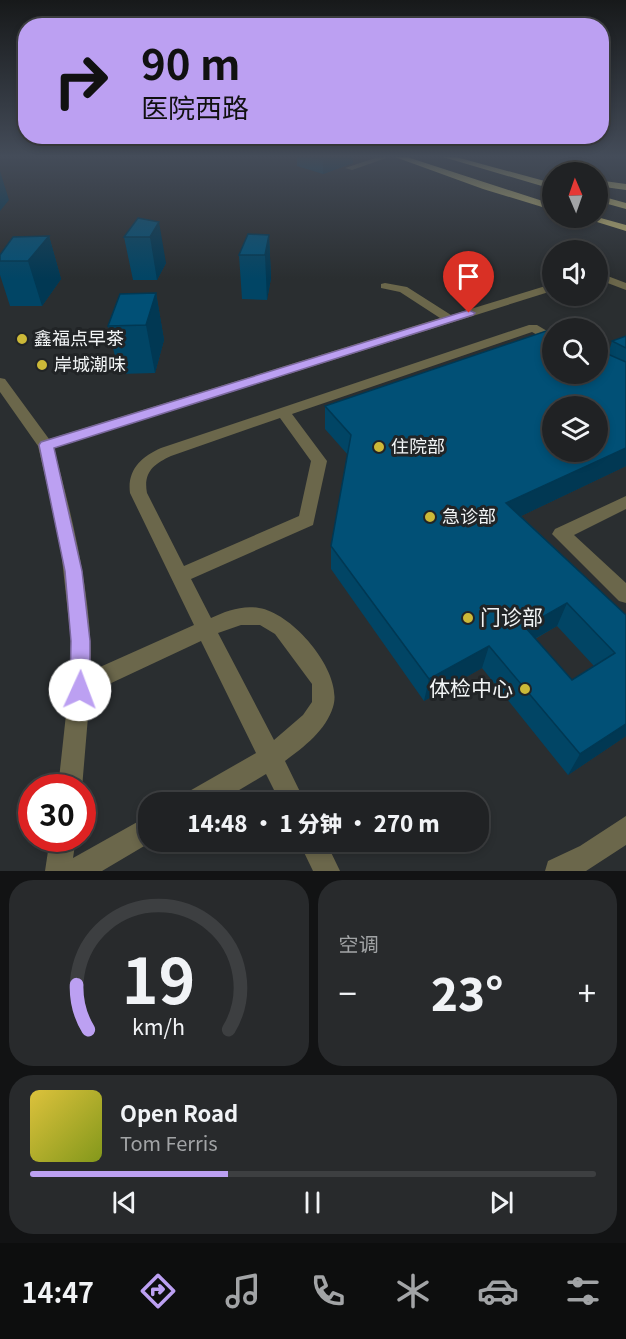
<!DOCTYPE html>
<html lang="zh">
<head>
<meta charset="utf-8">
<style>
	body { margin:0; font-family:Georgia,"Noto Sans SC",serif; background:#282a2c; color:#f1f3f6; height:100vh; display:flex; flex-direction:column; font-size:22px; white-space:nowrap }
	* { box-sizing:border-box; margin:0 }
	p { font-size:20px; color:#a2a4a6 }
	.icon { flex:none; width:33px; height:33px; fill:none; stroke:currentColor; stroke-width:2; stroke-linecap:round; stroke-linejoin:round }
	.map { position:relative; height:871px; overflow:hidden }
	.side { display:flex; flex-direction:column; gap:9px; padding:9px; background:#121314; flex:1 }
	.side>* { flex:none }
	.top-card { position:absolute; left:18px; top:18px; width:591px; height:126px; border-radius:24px; box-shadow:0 3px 9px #0003,0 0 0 2px #3d3f41; background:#bca0f2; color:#111; overflow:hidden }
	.needle { width:39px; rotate:358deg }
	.buttons { position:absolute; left:542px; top:162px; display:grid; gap:12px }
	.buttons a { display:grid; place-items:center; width:66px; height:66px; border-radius:50%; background:#202224; box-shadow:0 3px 9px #0003,0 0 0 2px #3d3f41; font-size:30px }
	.speed { position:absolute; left:18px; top:774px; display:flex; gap:12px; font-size:30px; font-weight:700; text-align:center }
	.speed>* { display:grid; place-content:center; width:78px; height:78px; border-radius:50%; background:#202224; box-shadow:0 3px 9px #0003,0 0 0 2px #3d3f41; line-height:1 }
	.speed .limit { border:9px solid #d22; background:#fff; color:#111 }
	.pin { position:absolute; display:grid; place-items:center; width:51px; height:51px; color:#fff; margin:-62px -26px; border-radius:50% 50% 50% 0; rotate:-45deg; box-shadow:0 0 6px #0007 }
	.pin .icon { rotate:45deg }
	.me { position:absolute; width:66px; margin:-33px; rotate:2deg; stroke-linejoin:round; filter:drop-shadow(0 0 4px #0008) }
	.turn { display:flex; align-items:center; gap:21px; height:126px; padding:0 24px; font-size:27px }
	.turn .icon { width:78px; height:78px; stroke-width:2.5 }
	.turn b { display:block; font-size:42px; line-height:51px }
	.big { font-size:45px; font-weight:800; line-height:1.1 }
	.side .card { flex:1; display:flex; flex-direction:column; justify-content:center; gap:9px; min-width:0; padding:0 21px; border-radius:24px; background:#282a2c }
	.side .dial { align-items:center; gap:0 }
	.dial svg { height:156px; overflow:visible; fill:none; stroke:#3d3f41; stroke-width:7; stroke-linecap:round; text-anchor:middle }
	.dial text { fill:#f1f3f6; stroke:none }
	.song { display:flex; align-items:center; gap:18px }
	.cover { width:72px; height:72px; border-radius:9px; background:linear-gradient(135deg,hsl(50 70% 55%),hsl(70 70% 35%)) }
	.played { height:6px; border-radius:3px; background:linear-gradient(90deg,#bca0f2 35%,#3d3f41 35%) }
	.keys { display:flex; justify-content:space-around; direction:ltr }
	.heat { display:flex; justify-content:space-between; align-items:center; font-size:33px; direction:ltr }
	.side .tiles { flex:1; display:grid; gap:9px; grid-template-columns:1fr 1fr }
	.card:last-child { grid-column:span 2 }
	.trip { position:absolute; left:138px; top:792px; width:351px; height:60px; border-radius:24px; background:#202224; box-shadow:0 3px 9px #0003,0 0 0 2px #3d3f41; font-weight:800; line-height:60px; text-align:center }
	.tabs { display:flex; height:96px; justify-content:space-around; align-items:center; background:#0d0e0e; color:#a2a4a6 }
	.tabs .icon { width:42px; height:42px }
	.tabs .current { color:#bca0f2 }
	.tabs b { font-size:27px; color:#f1f3f6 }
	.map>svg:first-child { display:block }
</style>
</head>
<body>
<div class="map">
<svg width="626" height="871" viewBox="0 0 626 871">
	<rect width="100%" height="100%" fill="#2a2e30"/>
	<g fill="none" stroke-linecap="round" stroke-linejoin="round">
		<!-- minor -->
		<path fill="#6b674b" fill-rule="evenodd" d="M378 157H389L352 170 345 168Z
			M597 272 626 283V290L597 279Z
			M385 283 407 287 451 315 552 284V291L54 448C73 521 92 595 91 671L194 625 130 493C127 470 141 457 161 448L529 325H537L552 334V343L532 332 292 414 327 461 313 525 191 579 211 618C226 611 242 605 259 608 293 613 344 673 333 707 326 730 304 747 285 761L305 802H280L266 774 219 802H183L186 793 256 753 201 641 90 693 82 788H58L69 687 71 641 60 541 38 446 0 392V378L5 379 49 439 440 318 400 292 381 288V284ZM280 418 311 461 299 516 184 566 147 493C143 472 154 464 171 456ZM241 625H260L275 634 312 684V702L303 715 274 740 218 633Z
			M626 496V509L574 535 626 583V603L619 601 552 534 555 529Z
			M148 816V842H151L102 871H45L50 838H76L73 858Z
			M626 816V845L586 871H545L548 861 580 846Z
			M299 842H326L340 871H313Z"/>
		<!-- highway -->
		<path fill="#c0b56f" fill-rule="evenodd" d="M395 157H407L552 204V210L483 189Z
			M443 157H456L552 183V189Z
			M597 180 626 184V190L597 186Z
			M597 195 626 203V209L597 201Z
			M597 217 626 225V231L584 218Z"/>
	</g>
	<!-- wall -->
	<path fill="#014565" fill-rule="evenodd" d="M297 157H353V163L323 174 297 166Z
		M615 157H626V159Z
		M138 218 166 263 157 280H133L124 237Z
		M269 235 271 278 267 300 242 299 239 255Z
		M49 236 61 279 42 306H10L0 275V255Z
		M156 293 164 340 155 373 119 374 108 326Z
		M626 336V466L521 516 626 615V736L568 775 482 668 424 701 331 569V546L348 455 325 429V406L552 374 603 352 608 354 612 341ZM557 626 594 666 572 680 535 639Z"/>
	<!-- shaded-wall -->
	<path fill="#013853" d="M332 157H353V163L323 174V160Z
		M0 171 9 200 0 211Z
		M159 222 166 263 157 280 150 237Z
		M269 235 271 278 267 300 265 255Z
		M49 236 61 279 42 306 28 261Z
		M156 293 164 340 155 373 146 325Z
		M626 448V466L500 526 506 503Z
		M567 603 557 626 516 649 525 627Z
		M489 646 482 668 424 701 429 679Z
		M626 724V736L568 775 580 754Z"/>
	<!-- building -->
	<path fill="#015076" stroke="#013853" stroke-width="1.5" fill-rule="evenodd" d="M312 157H332L323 160Z
		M138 218 159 222 150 237H124Z
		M248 234 269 235 265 255H239Z
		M49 236 28 261H0V255L13 237Z
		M156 293 146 325 108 326 120 294Z
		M552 329V374H597V347L602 345 603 352 626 362V448L506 503 626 615V724L580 754 489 646 429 679 331 546 351 435 325 406ZM552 406H597V452H552ZM567 603 615 653 572 680 525 627Z
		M626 336V348L612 341Z"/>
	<!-- sky -->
	<linearGradient id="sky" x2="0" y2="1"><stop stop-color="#17191a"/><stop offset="0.56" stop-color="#444c59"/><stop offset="1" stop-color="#444c59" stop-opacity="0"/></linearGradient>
	<rect width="626" height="279" fill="url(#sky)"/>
	<!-- route -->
	<path fill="#bca0f2" stroke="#7a689d" stroke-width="1.5" d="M469 310 475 313 473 315 54 448 82 571 90 641V690L87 697 80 700 73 697 70 690 71 641 65 571 39 445 41 442Z"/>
	<!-- markers -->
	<g fill="#ccb938" stroke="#212426" stroke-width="2">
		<circle cx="22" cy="339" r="6"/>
		<circle cx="42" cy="365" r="6"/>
		<circle cx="379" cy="447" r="6"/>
		<circle cx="430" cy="517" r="6"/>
		<circle cx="468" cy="618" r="6"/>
		<circle cx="525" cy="689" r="6"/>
	</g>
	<g text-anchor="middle" stroke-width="6" stroke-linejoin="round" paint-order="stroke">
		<!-- poi labels -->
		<g font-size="18" fill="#f2f5f6" stroke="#212426" text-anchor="start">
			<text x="34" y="345">鑫福点早茶</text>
			<text x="54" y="371">岸城潮味</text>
			<text x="391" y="453">住院部</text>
			<text x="442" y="523">急诊部</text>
		</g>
		<!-- near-poi labels -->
		<g font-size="21" fill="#f2f5f6" stroke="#212426" text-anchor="start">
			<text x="480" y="625">门诊部</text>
			<text x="513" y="696" text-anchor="end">体检中心</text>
		</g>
	</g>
</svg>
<div class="buttons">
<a><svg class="needle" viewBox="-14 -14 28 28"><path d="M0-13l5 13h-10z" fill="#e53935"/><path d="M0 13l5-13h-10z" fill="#a2a4a6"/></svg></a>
<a><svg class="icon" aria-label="sound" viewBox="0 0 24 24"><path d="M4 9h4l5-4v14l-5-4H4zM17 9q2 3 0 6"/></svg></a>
<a><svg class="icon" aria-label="search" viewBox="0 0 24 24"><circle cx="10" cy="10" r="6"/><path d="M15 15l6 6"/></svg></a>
<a><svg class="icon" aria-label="layers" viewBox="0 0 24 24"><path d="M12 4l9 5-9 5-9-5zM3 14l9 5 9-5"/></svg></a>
</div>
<div class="speed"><div class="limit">30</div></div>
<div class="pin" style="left:469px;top:313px;background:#d93025"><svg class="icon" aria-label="arrive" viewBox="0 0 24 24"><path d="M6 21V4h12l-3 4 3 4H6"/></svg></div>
<svg class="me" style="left:80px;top:690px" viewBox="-20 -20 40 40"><circle r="19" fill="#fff"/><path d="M0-13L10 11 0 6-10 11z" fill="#bca0f2"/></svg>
<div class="trip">14:48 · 1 分钟 · 270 m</div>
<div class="top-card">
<div class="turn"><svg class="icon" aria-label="right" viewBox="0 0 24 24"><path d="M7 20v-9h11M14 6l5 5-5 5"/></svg><div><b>90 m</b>医院西路</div></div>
</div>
</div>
<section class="side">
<div class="tiles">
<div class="card dial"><svg viewBox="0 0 100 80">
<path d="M14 69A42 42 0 1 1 86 69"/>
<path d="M14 69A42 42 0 0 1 8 46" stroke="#bca0f2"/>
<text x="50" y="56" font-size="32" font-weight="700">19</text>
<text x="50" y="72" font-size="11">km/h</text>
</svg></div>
<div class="card"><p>空调</p>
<div class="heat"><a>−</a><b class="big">23°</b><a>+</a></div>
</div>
<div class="card">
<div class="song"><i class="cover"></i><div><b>Open Road</b><p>Tom Ferris</p></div></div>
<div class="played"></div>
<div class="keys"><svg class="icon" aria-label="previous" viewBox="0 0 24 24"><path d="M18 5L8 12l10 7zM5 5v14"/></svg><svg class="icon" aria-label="pause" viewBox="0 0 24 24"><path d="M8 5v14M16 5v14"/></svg><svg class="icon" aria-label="next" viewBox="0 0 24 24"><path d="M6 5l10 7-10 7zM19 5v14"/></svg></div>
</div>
</div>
</section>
<nav class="tabs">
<b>14:47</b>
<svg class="icon current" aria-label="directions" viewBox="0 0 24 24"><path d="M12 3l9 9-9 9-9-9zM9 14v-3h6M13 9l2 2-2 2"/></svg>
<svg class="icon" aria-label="music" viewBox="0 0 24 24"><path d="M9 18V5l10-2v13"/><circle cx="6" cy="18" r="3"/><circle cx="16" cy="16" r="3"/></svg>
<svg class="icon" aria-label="phone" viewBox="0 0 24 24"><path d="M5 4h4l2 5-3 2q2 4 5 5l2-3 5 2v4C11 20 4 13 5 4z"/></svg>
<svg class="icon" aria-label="climate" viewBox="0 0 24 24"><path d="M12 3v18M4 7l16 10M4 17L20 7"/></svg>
<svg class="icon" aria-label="car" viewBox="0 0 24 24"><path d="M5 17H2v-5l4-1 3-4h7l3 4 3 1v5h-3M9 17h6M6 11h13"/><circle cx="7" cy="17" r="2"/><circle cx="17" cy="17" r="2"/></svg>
<svg class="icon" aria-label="filters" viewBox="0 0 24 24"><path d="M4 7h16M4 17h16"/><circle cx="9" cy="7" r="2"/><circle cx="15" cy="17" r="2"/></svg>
</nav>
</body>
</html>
